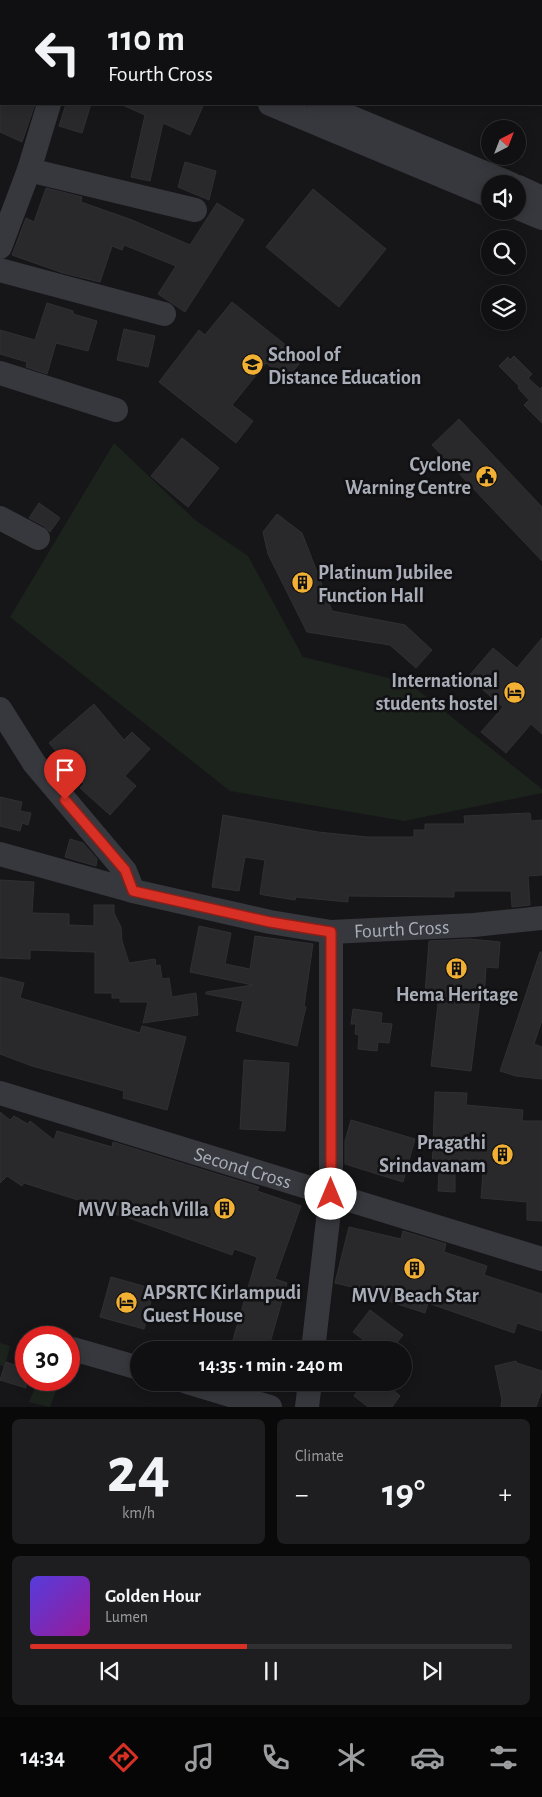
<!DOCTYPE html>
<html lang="en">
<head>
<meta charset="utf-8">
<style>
	body { margin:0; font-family:"Alegreya Sans",sans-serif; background:#1e1e20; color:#f1f3f6; height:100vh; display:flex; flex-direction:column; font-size:19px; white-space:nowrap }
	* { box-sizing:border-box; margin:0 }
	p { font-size:16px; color:#9c9d9f }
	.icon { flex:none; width:28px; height:28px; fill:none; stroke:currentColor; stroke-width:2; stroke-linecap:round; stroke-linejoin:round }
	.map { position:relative; height:1407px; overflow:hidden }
	.side { display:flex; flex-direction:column; gap:12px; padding:12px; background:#09090a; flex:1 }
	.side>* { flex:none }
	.guide { position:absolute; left:0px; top:0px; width:542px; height:105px; box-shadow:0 2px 12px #0003,0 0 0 1px #303032; background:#101012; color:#f1f3f6; overflow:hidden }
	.needle { width:32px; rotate:42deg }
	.fabs { position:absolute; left:481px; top:120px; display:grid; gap:10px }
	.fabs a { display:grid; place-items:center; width:45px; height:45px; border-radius:50%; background:#101012; box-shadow:0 2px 12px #0003,0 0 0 1px #303032; font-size:25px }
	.speed { position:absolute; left:15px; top:1326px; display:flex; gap:10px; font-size:25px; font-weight:700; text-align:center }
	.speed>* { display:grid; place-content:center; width:65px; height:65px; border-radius:50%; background:#101012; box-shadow:0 2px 12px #0003,0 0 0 1px #303032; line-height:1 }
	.speed .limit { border:8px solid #d22; background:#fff; color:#111 }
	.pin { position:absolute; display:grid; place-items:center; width:42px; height:42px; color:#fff; margin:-51px -21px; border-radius:50% 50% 50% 0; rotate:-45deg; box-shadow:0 0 5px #0007 }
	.pin .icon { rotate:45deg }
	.me { position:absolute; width:55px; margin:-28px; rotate:0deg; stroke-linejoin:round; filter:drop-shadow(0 0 4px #0008) }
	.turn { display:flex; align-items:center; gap:18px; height:105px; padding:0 25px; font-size:22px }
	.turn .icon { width:65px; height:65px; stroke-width:2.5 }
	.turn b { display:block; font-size:35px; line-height:42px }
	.big { font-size:38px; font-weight:700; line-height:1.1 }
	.side .card { flex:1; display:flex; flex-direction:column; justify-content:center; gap:8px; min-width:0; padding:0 18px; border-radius:8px; background:#1e1e20 }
	.side .dial { align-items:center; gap:0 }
	.dial b { font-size:65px; line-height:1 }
	.song { display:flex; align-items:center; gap:15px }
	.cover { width:60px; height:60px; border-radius:8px; background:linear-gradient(135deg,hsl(250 70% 55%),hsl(300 70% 35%)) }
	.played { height:5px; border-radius:2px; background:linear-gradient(90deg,#d93025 45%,#303032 45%) }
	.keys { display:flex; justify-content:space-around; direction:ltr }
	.heat { display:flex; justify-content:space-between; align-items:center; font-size:28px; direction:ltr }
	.side .tiles { flex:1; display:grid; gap:12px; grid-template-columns:1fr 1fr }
	.card:last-child { grid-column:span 2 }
	.trip { position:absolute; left:130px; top:1341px; width:282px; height:50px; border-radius:25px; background:#101012; box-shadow:0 2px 12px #0003,0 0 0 1px #303032; font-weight:700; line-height:50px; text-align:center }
	.menu { display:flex; height:80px; justify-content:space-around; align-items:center; background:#060607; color:#9c9d9f }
	.menu .icon { width:35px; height:35px }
	.menu .current { color:#d93025 }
	.menu b { font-size:22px; color:#f1f3f6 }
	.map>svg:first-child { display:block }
</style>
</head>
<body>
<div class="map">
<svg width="542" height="1407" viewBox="0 0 542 1407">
	<rect width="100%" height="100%" fill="#161618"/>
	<!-- green -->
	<path fill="#1c231d" d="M114 443 195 520 248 556 303 657 409 683 542 789V793L404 821 230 791 10 617Z
		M0 1343 10 1346 5 1367 0 1365Z
		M36 1385 56 1391 50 1407 29 1402Z"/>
	<!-- building -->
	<path fill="#29292c" stroke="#303034" d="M0 104H35L22 142 0 132Z
		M66 104H91L82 133 59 126Z
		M120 104H204L190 135 163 123 150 181 131 177 145 115Z
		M185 162 216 171 209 200 178 187Z
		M46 188 82 197 81 202 132 220 190 245 217 203 244 220 185 312 158 294 176 266 124 245 122 250 112 246 100 282 63 273 12 255 26 218 34 222Z
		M313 189 386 249 339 307 266 247Z
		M232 302 303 359 287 379 266 363 232 405 253 421 236 443 159 382 199 330 205 335Z
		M47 303 73 311V314L97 321 88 351 56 343 47 374 26 367 27 362 0 354V330L35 340Z
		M124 329 155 336 148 367 117 360Z
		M514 356 532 374 528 378 540 389 542 387V423L524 405 529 400 518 388 519 386 499 366 508 357 510 360Z
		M459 419 542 507V561L432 445Z
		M182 438 219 468 188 507 151 476Z
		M39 503 60 518 50 532 44 526 29 518Z
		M277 514 302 533 332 611 405 625 432 650 416 668 390 645 307 632 268 554 263 532Z
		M542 638V734L531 724 506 753 481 732 503 707 468 677 493 648 517 668Z
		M94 704 124 740 132 732 150 749 125 776 136 786 110 815 80 788 84 784 49 743Z
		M0 797 22 802 20 811 31 813 28 825 22 823 20 831 0 826Z
		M530 813 531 821 542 820V875L528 876 530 905 512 907 511 891H454V897L348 896V902L296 897 295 900 264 895 260 894 265 860 245 857 239 891 212 887 223 815 318 832 367 837H414V830H425V824H465L464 816Z
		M70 839 83 843 97 859 96 866 65 857Z
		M0 880 34 882 32 913 69 914V925L94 926V905H114V913L121 927 122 941 129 963 155 959 156 966 160 965 162 979 169 978 172 997 196 993 198 1015 143 1023 148 1002H120V998H112V993H95V952L30 950V959L0 958Z
		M199 926 231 933 225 964 250 969 255 936 313 944 304 1006 306 1007 297 1046 236 1031 243 1001 206 994V992L253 985 190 972Z
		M470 939 500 942 498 968 486 967 484 999H480L471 1071 431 1066 439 995 425 994 429 941Z
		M540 952H542V1020L534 1044 542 1047V1079L516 1076 500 1071Z
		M0 977 24 983 20 998 140 1033 142 1026 186 1037 167 1110 123 1098 124 1091 32 1066 0 1054Z
		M353 1009 382 1013 381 1023 392 1024 389 1043 378 1042 377 1051 358 1049 359 1035 355 1034 356 1024H351Z
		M244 1060 289 1063 285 1131 240 1129Z
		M435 1092 467 1093 466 1105 523 1110 522 1121H542V1221L527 1220V1202L481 1198 483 1173 455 1172V1192L438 1191 439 1171H432Z
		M0 1112 10 1120 14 1116 28 1124 30 1121 54 1140 57 1131 112 1147 113 1142 259 1187 257 1191 301 1206 275 1279 287 1283 268 1350H230L257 1257 234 1249 232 1255 132 1219 93 1208 94 1205 24 1183 22 1186 7 1176 0 1183Z
		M351 1120 415 1139 403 1182 345 1164V1141Z
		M349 1227 401 1239 403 1231 446 1244 444 1252 487 1266 484 1275 542 1294V1331L517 1323 514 1333 428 1303 425 1313 379 1298 382 1294 335 1283Z
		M111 1277 154 1289 144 1329 100 1317Z
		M370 1310 403 1335 391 1350H377L353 1332Z
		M516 1361 517 1363 542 1371V1390L536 1407H501L502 1400 495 1366Z
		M6 1362 26 1369V1388L0 1380Z
		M364 1382H395L391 1388 400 1396 392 1407H368L354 1396Z"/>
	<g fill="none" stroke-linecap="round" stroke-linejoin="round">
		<!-- minor -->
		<g stroke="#37383d" stroke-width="24">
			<path d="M43 0 48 1"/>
			<path d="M0 8H1"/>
			<path d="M270 104 490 196"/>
			<path d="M319 104 511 184"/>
			<path d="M29 170 195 210"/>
			<path d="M518 187 542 198"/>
			<path d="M518 208 542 218"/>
			<path d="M0 247 29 170 49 104"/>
			<path d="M0 270 164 314"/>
			<path d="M0 373 116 410"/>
			<path d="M0 518 38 538"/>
			<path d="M0 709 34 763 125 871 133 891"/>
			<path id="s1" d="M0 854 133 891 270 922 331 932 474 925 542 918"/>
			<path id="s2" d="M0 1093 542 1259"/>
			<path d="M73 1349 139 1368"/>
			<path d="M313 1350 331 1194V932"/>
			<path d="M187 1382 270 1407"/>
			<path d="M307 1407 310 1382"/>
		</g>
	</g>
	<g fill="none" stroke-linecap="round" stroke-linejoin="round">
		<defs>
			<path id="route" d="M65 800 125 870 133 891 270 922 331 932V1194"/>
		</defs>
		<!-- route casing -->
		<use href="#route" stroke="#8d1f18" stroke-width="12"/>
		<!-- route -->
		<use href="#route" stroke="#d93025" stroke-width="9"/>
	</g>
	<!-- icons -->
	<defs>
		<symbol id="university-disc" viewBox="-11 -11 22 22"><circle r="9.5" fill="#f2b134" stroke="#111113"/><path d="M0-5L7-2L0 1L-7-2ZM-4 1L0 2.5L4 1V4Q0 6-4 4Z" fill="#111"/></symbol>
		<symbol id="civic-disc" viewBox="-11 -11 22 22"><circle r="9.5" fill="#f2b134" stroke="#111113"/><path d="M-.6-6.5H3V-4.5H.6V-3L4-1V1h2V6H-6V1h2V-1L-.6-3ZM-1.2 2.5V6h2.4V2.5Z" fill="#111"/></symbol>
		<symbol id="building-disc" viewBox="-11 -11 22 22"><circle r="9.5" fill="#f2b134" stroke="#111113"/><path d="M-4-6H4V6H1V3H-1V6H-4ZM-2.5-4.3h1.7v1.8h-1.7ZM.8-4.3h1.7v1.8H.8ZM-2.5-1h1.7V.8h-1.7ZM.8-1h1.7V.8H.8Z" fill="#111"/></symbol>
		<symbol id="hotel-disc" viewBox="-11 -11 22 22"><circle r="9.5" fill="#f2b134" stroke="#111113"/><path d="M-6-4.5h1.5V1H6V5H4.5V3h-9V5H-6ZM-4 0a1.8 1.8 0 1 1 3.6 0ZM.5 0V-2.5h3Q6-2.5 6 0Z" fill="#111"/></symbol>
	</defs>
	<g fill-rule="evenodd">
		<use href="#university-disc" x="240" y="352" width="25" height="25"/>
		<use href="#civic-disc" x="474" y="464" width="25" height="25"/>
		<use href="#building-disc" x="290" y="570" width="25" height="25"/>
		<use href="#hotel-disc" x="502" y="680" width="25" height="25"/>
		<use href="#building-disc" x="444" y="956" width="25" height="25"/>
		<use href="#building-disc" x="490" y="1142" width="25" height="25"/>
		<use href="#building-disc" x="212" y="1196" width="25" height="25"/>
		<use href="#building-disc" x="402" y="1256" width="25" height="25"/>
		<use href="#hotel-disc" x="114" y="1290" width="25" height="25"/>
	</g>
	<g text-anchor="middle" stroke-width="5" stroke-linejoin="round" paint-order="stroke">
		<!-- poi labels -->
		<g font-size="20" font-weight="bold" fill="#a8adb8" stroke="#111113" text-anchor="end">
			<text x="268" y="361" text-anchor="start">School of<tspan x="268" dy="23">Distance Education</tspan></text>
			<text x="471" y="471">Cyclone<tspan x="471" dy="23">Warning Centre</tspan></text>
			<text x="318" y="579" text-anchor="start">Platinum Jubilee<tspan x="318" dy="23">Function Hall</tspan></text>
			<text x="498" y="687">International<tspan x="498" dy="23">students hostel</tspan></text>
			<text x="457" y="1001" text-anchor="middle">Hema Heritage</text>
			<text x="486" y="1149">Pragathi<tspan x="486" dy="23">Srindavanam</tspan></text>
			<text x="209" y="1216">MVV Beach Villa</text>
			<text x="143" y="1299" text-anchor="start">APSRTC Kirlampudi<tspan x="143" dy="23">Guest House</tspan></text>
			<text x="415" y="1302" text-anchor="middle">MVV Beach Star</text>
		</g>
		<!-- street labels -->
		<g font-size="20" fill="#a8adb8" stroke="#111113">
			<text dy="7" stroke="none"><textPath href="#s1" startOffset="411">Fourth Cross</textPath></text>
			<text dy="7" stroke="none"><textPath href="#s2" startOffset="254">Second Cross</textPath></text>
		</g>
	</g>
</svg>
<div class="fabs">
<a><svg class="needle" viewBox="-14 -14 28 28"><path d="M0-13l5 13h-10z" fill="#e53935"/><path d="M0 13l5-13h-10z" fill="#9c9d9f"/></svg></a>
<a><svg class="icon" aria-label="sound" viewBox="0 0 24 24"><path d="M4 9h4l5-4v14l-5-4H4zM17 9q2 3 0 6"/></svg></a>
<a><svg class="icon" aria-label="search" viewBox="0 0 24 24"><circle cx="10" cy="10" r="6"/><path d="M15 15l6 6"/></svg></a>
<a><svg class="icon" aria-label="layers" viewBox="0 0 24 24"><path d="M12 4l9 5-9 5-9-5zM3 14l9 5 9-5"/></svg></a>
</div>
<div class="speed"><div class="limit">30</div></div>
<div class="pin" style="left:65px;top:800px;background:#d93025"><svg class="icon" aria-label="arrive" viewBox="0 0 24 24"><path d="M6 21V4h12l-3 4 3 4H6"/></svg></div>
<svg class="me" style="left:331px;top:1194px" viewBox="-20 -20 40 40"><circle r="19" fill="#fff"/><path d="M0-13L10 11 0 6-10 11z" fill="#d93025"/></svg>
<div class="trip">14:35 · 1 min · 240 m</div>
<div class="guide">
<div class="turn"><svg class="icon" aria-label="left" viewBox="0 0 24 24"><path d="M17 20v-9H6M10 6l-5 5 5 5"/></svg><div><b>110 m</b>Fourth Cross</div></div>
</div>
</div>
<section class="side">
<div class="tiles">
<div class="card dial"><b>24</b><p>km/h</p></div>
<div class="card"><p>Climate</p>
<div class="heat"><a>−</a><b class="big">19°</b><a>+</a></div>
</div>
<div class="card">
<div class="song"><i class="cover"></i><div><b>Golden Hour</b><p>Lumen</p></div></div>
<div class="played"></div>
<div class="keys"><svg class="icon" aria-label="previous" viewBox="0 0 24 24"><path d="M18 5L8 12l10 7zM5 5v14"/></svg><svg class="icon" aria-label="pause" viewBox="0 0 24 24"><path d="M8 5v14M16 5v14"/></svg><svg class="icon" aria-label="next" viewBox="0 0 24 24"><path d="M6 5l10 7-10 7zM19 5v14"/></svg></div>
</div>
</div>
</section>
<nav class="menu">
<b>14:34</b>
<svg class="icon current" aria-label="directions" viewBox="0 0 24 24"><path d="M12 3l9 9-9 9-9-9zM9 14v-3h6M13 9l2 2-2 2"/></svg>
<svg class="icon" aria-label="music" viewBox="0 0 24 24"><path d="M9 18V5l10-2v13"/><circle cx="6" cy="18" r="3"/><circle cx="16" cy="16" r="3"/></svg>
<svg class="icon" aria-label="phone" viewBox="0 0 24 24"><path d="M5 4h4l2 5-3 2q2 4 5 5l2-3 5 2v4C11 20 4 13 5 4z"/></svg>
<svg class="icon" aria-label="climate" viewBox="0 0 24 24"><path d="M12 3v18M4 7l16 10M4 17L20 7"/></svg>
<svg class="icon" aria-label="car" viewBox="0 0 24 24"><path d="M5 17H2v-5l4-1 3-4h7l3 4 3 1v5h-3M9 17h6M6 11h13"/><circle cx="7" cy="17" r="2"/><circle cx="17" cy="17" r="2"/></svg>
<svg class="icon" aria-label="filters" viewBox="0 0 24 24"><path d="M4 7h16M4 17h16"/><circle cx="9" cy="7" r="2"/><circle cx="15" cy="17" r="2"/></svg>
</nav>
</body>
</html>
